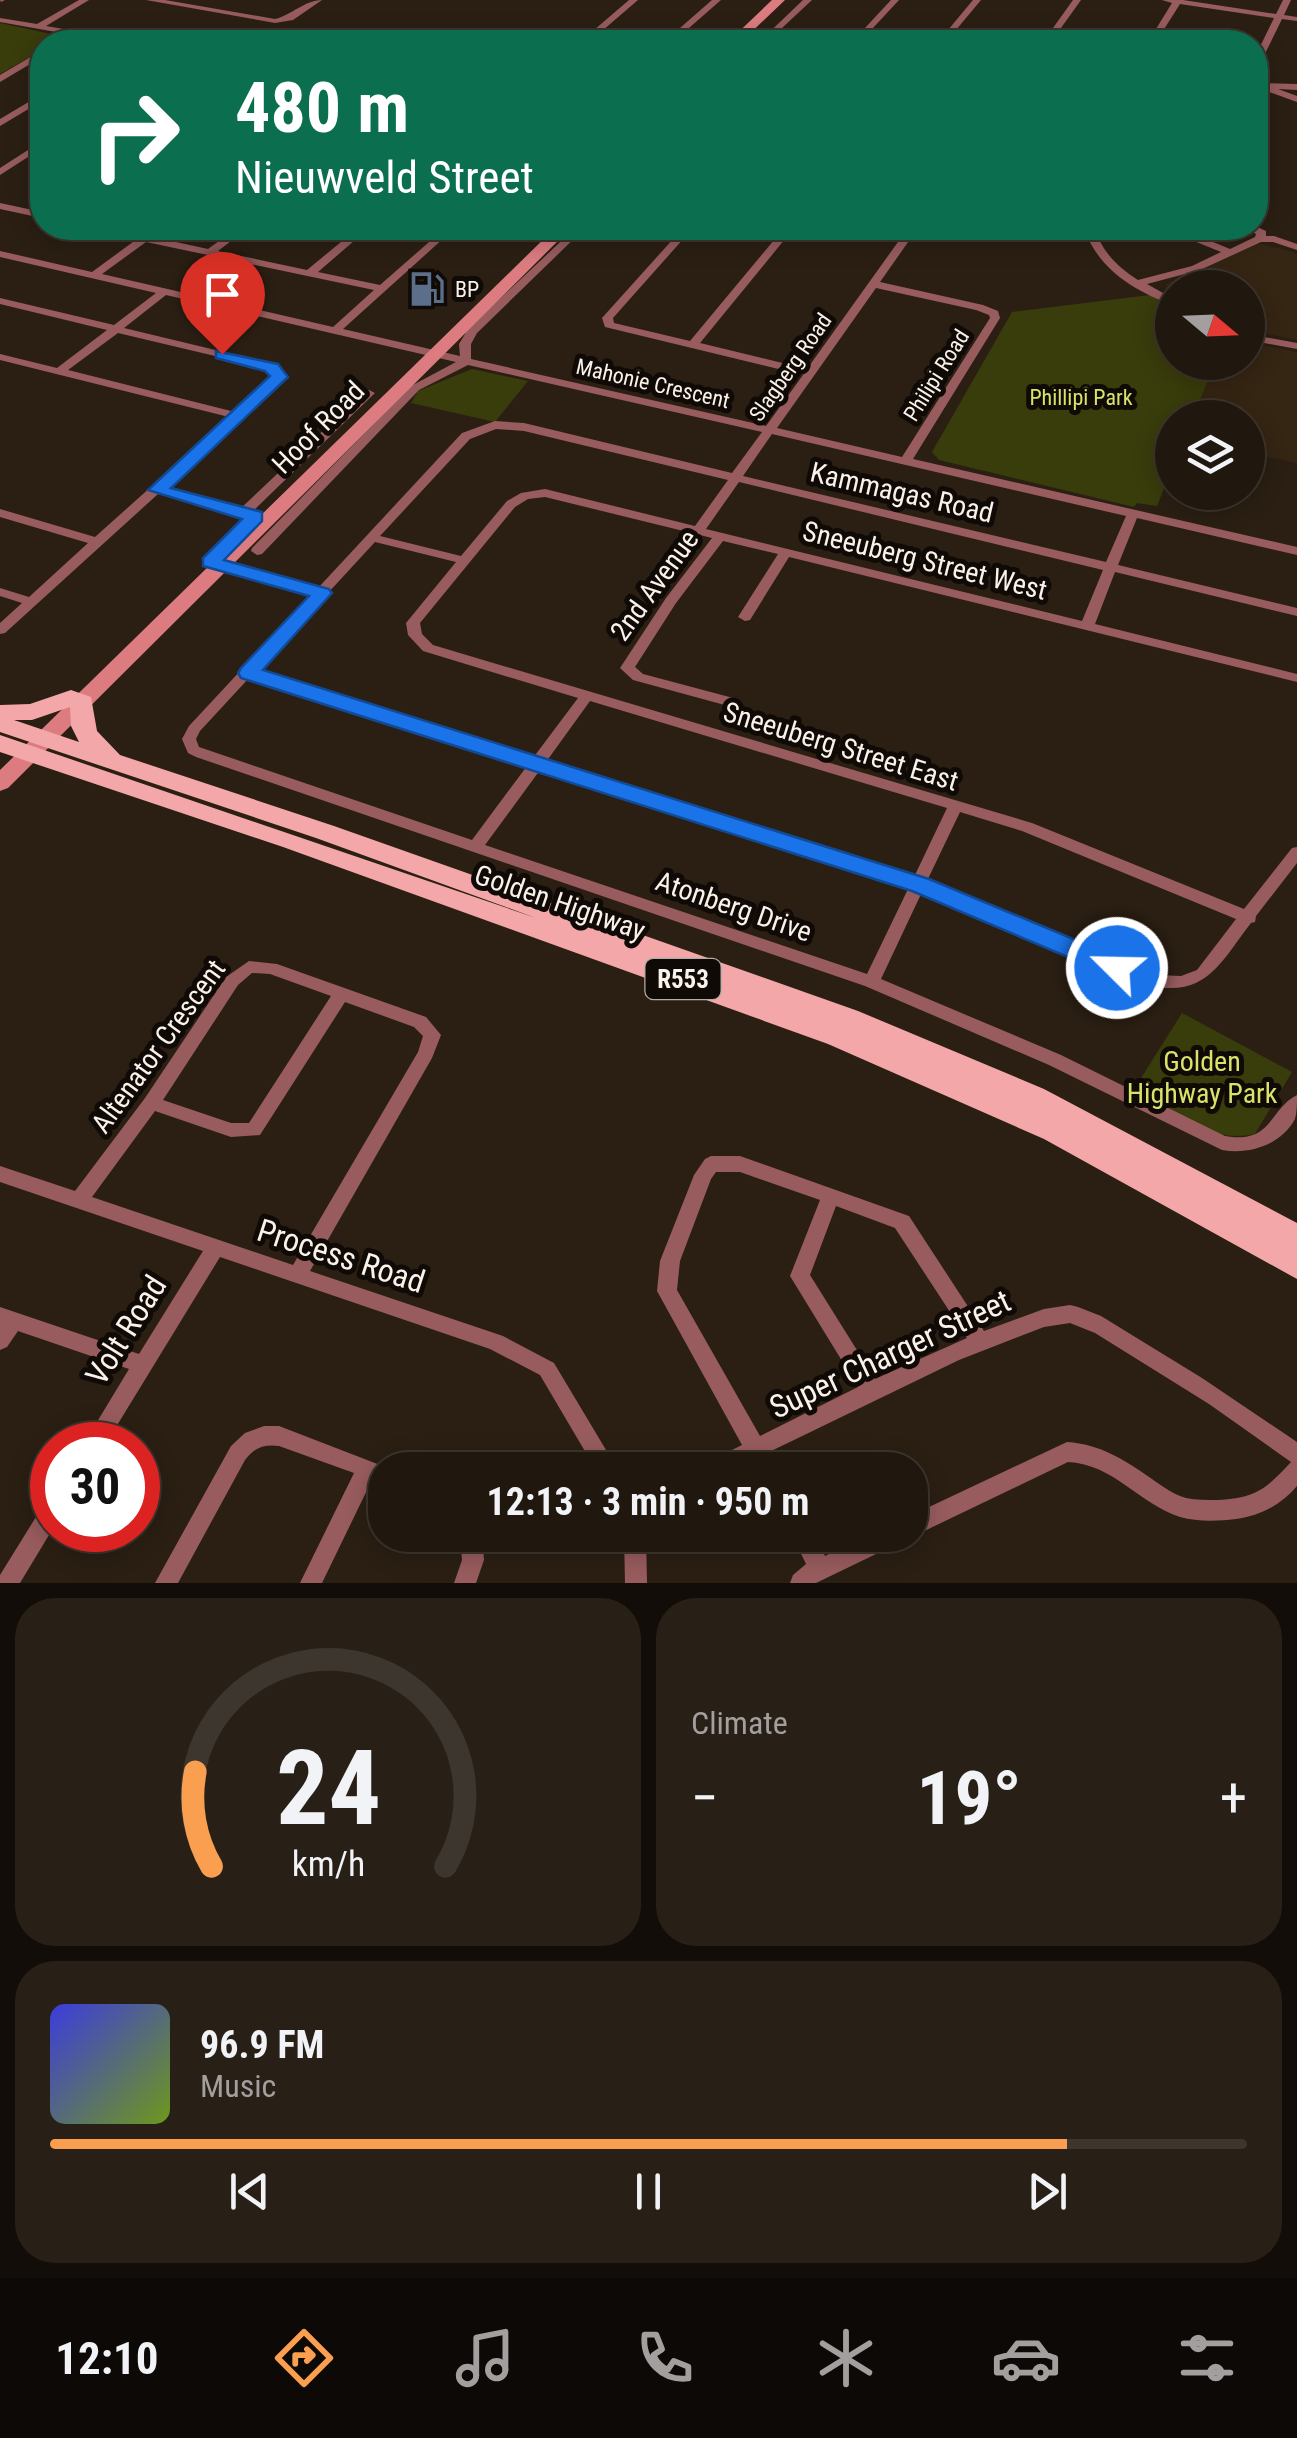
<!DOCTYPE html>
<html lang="en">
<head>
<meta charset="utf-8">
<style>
	body { margin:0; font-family:"Roboto Condensed",sans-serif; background:#282017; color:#f1f3f6; height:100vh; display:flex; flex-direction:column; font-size:38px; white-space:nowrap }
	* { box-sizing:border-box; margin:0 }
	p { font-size:32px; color:#a29f9e }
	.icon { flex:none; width:55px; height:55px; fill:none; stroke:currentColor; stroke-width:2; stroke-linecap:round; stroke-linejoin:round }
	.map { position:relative; height:1583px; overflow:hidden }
	.panel { display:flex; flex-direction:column; gap:15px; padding:15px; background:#120d08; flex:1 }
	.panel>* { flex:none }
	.hud { position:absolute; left:30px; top:30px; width:1238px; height:210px; border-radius:40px; box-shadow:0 5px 25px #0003,0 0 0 2px #3d362e; background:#0b6e4f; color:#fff; overflow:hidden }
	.needle { width:65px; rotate:109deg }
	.buttons { position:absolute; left:1155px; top:270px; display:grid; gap:20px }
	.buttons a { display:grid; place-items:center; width:110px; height:110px; border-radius:50%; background:#20170e; box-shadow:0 5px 25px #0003,0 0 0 2px #3d362e; font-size:50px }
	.speed { position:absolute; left:30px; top:1422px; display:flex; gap:20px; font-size:50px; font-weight:700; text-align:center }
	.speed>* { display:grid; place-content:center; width:130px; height:130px; border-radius:50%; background:#20170e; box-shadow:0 5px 25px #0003,0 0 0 2px #3d362e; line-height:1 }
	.speed .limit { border:15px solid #d22; background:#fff; color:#111 }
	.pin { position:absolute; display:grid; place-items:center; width:85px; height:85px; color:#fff; margin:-102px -42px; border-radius:50% 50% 50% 0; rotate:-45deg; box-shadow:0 0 10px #0007 }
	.pin .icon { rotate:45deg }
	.me { position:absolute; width:110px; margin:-55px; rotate:293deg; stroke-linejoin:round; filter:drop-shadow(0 0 8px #0008) }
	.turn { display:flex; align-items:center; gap:35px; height:210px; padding:0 40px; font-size:45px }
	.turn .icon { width:130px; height:130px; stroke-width:2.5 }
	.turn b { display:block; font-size:70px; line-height:85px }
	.big { font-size:75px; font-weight:700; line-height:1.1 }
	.panel .widget { flex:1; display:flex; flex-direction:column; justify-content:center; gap:15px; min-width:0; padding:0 35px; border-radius:40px; background:#282017 }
	.panel .dial { align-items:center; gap:0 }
	.dial svg { height:260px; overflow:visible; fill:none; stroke:#3d362e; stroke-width:7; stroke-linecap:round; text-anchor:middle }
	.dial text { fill:#f1f3f6; stroke:none }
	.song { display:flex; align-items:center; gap:30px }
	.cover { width:120px; height:120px; border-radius:15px; background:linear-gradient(135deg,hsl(240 70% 55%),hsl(80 70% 35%)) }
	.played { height:10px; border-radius:5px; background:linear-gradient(90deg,#fa9f4f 85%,#3d362e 85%) }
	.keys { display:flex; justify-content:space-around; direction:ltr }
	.heat { display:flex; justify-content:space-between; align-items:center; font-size:55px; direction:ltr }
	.panel .tiles { flex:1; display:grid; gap:15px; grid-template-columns:1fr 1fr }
	.widget:last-child { grid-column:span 2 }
	.trip { position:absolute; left:368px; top:1452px; width:560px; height:100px; border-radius:40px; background:#20170e; box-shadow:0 5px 25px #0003,0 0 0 2px #3d362e; font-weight:700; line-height:100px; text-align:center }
	.dock { display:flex; height:160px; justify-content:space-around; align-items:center; background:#0d0906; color:#a29f9e }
	.dock .icon { width:70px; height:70px }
	.dock .on { color:#fa9f4f }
	.dock b { font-size:45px; color:#f1f3f6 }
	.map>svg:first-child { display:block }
</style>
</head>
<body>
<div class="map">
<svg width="1297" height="1583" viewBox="0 0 1297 1583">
	<rect width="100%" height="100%" fill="#2b1f13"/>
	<!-- built -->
	<path fill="#352513" d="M1261 244 1297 253V340L1248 330V288H1172V292L1166 288V284L1249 245Z
		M1248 342 1297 352V463L1248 453V418H1191L1214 363 1248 362Z"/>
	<!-- green -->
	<path fill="#393c0b" d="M0 23 65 37 55 42H42V50L0 74Z
		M1150 295 1172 308V362L1215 363 1193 417 1172 418V468L1157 506 1137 503 1134 507 939 460 932 452 1012 312Z
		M472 369 528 381 495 422 411 403 418 391Z
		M1182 1013 1292 1072 1255 1134C1211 1144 1169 1113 1131 1094Z"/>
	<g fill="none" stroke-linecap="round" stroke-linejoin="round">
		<!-- minor -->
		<path fill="#985c5e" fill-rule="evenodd" d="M0 0H5L1 2Z
			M79 0H89L46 26 123 39 127 42H112L0 22V18L37 24Z
			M146 0H165L275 19C292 15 305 0 322 0L293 20 275 23Z
			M629 0H638L602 31 653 39 657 42H640L597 36 589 42H580Z
			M712 0H721L673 42H664Z
			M803 0H812L767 42H759Z
			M891 0H899L860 42H852Z
			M973 0H981L946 42H938Z
			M1073 0H1081L1051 42H1043Z
			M1162 0H1183L1276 14 1283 0H1291L1284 15 1297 17V21L1282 19 1259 66 1255 69V57L1274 18 1180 4 1156 42H1148L1172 3Z
			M39 52H42V57L0 82V75Z
			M1255 83 1297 84V90L1278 89 1297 96V102L1269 92 1268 89H1255Z
			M42 94V101L0 126V119Z
			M42 141V148L0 175V168Z
			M0 203 42 212V218L0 209Z
			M1255 226 1266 231V236H1274L1297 244V250L1273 242H1261L1200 270 1147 284 1172 298V305C1133 290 1098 269 1084 228H1094C1103 252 1116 266 1138 280L1192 266 1221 252 1167 230 1166 228H1179L1230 249 1255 237 1256 234 1246 228Z
			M152 228H163L153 237 208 249 237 228H248L218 251 307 270 358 228H369L318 272 380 285 445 228H455L343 329 460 356 459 344 468 329 575 228H585L477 333 471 344V359L766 426 803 375 605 327 602 318 683 228H693L613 318 614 323 690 341 784 228H794L700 343 807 369 908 228H918L880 282 983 305 998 311 1000 318 913 459 1297 547V555L1137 518 1118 565 1297 608V616L1115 572 1095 624 1297 674V682L789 557 750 620 745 621 738 617 778 554 723 541 676 603 635 667 643 674 737 699 739 702 732 707 633 680 620 668 666 598 712 538 545 497 528 499 515 507 420 623 422 634 433 645 1032 823 1244 909 1292 848 1297 847V863L1256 916 1255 922 1251 923C1220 963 1206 999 1147 985L922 892 881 979 1061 1055 1225 1136C1273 1144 1268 1110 1297 1095 1297 1103 1297 1112 1295 1119 1281 1145 1249 1155 1222 1150L1049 1065 865 986 196 757 188 753 182 739 189 726 312 594 205 565 203 562 205 559H215L318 588 462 433 495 421 524 423 732 473 762 432 468 365 419 390 262 554 257 555 251 551 252 548 411 386 456 362 166 295 124 328 261 361 279 367 286 377 165 488 240 509 365 391 369 390 375 393 252 512 256 515 254 518 250 519 158 494 5 633 0 634V623L22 603 0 596V588L29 597 88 543 0 517V509L95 537 229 417 0 360V354L57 368 107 330 0 304V298L114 325 156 293 0 257V251L92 272ZM146 242 374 290 333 327 102 274ZM876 288 976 310 989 315 990 318 902 457 777 428ZM118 333 253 365 271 371 274 376 235 412 68 370ZM496 429 524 431 728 480 695 526 545 489 521 493 507 501 461 556 380 536 470 439ZM772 434 1126 516 1106 562 743 476ZM739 482 1103 570 1082 621 706 529ZM375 542 456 562 406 623 408 635 423 651 578 698 533 758 256 671ZM249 678 527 766 472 840 199 747 196 739 200 731ZM590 701 947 808 914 877 546 762ZM540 770 909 887 867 974 485 845ZM960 812 1022 831 1236 919 1197 970 1181 976 1155 975 927 881Z
			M1248 334 1297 343V349L1248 340Z
			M249 961 277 964 426 1017 441 1035 432 1058 310 1271 503 1336 554 1363 618 1470H596L540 1375 490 1349 220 1257 105 1445H83L129 1369 18 1331 7 1347 0 1350V1307L139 1354 203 1251 0 1182V1166L75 1191 145 1098 226 977ZM252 973 270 974 331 996 249 1123H231L163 1100 238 985ZM345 1002 414 1027 423 1036 418 1052 293 1265 92 1197 155 1111 231 1137 260 1135Z
			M711 1156H740L909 1216 984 1331 1044 1309 1070 1305 1078 1307 1101 1316 1202 1378 1297 1442V1486C1281 1505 1260 1516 1236 1519 1218 1521 1198 1522 1180 1517 1140 1504 1113 1464 1068 1462L918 1534 910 1537 904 1535H910V1516L1067 1442C1100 1444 1125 1460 1152 1479 1162 1486 1174 1495 1186 1498 1196 1500 1207 1500 1218 1500 1256 1498 1266 1489 1291 1462L1209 1404 1095 1333 1070 1323 1044 1327 959 1360 794 1440 769 1452 778 1470H757L752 1461 734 1470H703L706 1463 742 1445 657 1291 660 1261 694 1175 705 1159ZM716 1172H740L820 1200 790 1276 858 1387 760 1436 677 1290 680 1261 711 1179ZM836 1206 895 1228 967 1338 875 1379 810 1275Z
			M264 1426H279L393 1470H385V1485L372 1480 322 1583H300L354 1473 279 1446C264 1444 255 1447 245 1460L178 1583H155L231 1446 245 1433Z
			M52 1501V1530L20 1583H0V1575L44 1504Z
			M460 1535H482L484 1560 476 1583H454L462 1560Z
			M624 1535H646L647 1583H625Z
			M792 1535H814L825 1556 869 1535H904L901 1542 816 1583H790L793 1575 806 1564Z"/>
		<!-- secondary -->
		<path fill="#dc7c80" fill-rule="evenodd" d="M772 0H785L741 42H728Z
			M555 228H571L8 788 0 791V770Z"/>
		<!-- primary -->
		<path fill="#f3a7a9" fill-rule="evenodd" d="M71 690 91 697 97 731 120 755 334 826 858 1011 1044 1089 1297 1223V1279L1044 1139 828 1044 283 847 0 752V735L536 918 316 838 0 732V705L30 704ZM70 707 71 726 79 742 14 720H32Z"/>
	</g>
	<!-- route -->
	<path fill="#1a73e8" stroke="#114b97" stroke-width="2.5" d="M216 351 278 364 288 377 171 488 262 512V521L224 560 329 589 332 593 263 670 929 879 1126 961 1130 968 1126 974H1108L912 891 241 678 238 673 241 668 309 596 203 566V558L242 519 148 490 270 376 265 371 216 358Z"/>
	<!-- icons -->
	<defs>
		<symbol id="fuel-bare" viewBox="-9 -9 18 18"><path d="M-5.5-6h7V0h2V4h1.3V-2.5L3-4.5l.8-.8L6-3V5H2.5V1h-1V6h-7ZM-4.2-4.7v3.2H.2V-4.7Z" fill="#5c6f8a" stroke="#0f0a06" stroke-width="2.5" paint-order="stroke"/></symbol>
	</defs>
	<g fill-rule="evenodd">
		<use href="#fuel-bare" x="402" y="264" width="50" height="50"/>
	</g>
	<g text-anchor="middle" stroke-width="10" stroke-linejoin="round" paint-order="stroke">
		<!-- far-poi labels -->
		<g font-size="22" fill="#faf2ea" stroke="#0f0a06" text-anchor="start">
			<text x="455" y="297">BP</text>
		</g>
		<!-- far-street labels -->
		<g font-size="22" fill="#faf2ea" stroke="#0f0a06">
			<text transform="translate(790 367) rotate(-55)" y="8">Slagberg Road</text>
			<text transform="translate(936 375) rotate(-58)" y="8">Philipi Road</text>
			<text transform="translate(653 383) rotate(13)" y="8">Mahonie Crescent</text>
		</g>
		<!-- far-park labels -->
		<g font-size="22" fill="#dae369" stroke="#0f0a06">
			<text x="1081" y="405">Phillipi Park</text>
		</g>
		<!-- shield labels -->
		<rect fill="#0f0a06" stroke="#b4aca6" stroke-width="2.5" x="645.5" y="959" width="75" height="40" rx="8"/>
		<g font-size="25" font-weight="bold" fill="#faf2ea">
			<text x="683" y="988">R553</text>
		</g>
		<!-- street labels -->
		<g font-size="28" fill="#faf2ea" stroke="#0f0a06">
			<text transform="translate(318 427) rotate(-45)" y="10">Hoof Road</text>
			<text transform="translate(902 492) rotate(13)" y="10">Kammagas Road</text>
			<text transform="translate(925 560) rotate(14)" y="10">Sneeuberg Street West</text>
			<text transform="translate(654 585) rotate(-54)" y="10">2nd Avenue</text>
			<text transform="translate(841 746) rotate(17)" y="10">Sneeuberg Street East</text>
			<text transform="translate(560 902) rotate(19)" y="10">Golden Highway</text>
			<text transform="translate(734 906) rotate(19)" y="10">Atonberg Drive</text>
			<text transform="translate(158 1046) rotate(-54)" y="10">Altenator Crescent</text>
		</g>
		<!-- park labels -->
		<g font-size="28" fill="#dae369" stroke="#0f0a06">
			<text x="1202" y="1071">Golden<tspan x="1202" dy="32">Highway Park</tspan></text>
		</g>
		<!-- near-street labels -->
		<g font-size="32" fill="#faf2ea" stroke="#0f0a06">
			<text transform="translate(341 1256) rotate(18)" y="11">Process Road</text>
			<text transform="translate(126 1330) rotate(-58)" y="11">Volt Road</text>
			<text transform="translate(890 1354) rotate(-25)" y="11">Super Charger Street</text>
		</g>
	</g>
</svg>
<div class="buttons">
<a><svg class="needle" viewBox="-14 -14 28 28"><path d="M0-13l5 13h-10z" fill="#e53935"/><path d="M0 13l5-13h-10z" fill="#a29f9e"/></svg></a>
<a><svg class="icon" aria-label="layers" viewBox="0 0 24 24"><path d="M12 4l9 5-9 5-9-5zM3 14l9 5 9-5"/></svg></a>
</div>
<div class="speed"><div class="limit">30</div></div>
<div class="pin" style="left:222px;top:354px;background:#d93025"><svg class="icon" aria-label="arrive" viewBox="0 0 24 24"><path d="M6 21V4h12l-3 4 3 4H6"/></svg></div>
<svg class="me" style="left:1117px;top:968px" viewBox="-20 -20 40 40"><circle r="17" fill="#1a73e8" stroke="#fff" stroke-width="3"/><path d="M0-11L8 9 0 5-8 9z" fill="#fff"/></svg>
<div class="trip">12:13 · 3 min · 950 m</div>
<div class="hud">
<div class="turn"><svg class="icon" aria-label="right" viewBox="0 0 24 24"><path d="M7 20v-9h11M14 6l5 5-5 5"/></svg><div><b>480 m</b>Nieuwveld Street</div></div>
</div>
</div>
<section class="panel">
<div class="tiles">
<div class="widget dial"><svg viewBox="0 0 100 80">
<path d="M14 69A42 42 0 1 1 86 69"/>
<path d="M14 69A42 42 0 0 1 9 40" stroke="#fa9f4f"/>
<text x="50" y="56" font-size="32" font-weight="700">24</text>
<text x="50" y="72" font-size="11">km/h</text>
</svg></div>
<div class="widget"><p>Climate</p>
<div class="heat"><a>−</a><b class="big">19°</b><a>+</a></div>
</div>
<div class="widget">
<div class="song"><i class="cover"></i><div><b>96.9 FM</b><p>Music</p></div></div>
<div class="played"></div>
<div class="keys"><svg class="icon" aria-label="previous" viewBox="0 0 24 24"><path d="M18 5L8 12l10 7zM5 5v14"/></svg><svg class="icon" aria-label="pause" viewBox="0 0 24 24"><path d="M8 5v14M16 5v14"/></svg><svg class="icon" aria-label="next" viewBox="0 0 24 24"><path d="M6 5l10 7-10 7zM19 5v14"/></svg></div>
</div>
</div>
</section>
<nav class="dock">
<b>12:10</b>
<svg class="icon on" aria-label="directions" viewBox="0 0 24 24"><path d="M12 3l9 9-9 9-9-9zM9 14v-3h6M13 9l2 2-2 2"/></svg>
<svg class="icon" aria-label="music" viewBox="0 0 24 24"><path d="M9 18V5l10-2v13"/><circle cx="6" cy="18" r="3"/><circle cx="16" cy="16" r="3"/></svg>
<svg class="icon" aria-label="phone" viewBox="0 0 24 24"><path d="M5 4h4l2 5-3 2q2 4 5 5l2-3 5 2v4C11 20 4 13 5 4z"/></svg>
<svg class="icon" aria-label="climate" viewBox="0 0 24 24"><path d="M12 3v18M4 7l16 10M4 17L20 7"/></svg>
<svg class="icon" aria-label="car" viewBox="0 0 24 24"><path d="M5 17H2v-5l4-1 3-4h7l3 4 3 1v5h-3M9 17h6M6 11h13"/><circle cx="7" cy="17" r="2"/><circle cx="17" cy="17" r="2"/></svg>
<svg class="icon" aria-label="filters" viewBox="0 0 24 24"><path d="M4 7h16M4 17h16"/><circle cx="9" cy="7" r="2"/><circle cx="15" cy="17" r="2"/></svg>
</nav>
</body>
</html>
